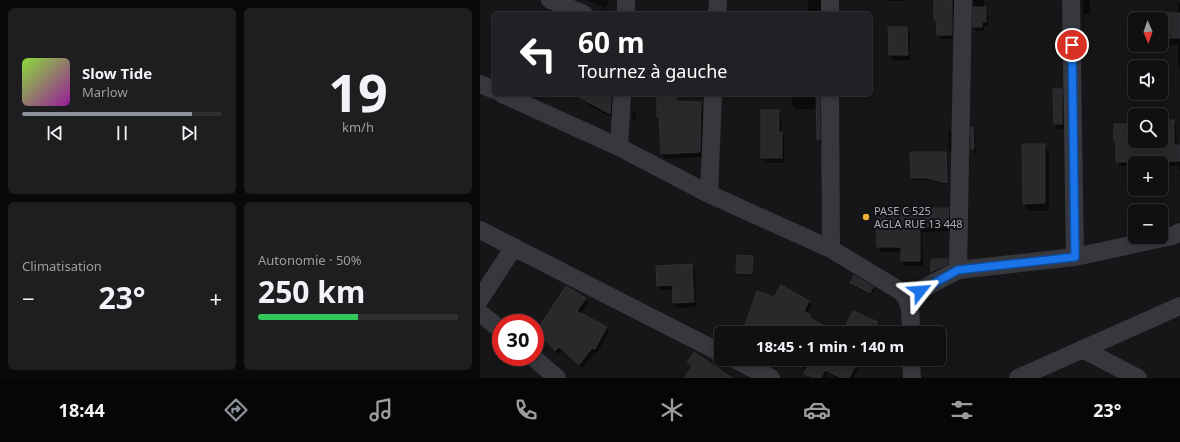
<!DOCTYPE html>
<html lang="fr">
<head>
<meta charset="utf-8">
<style>
	body { margin:0; font-family:"Noto Sans",sans-serif; background:#1e1e20; color:#f1f3f6; height:100vh; display:flex; flex-direction:column; font-size:15px; white-space:nowrap }
	* { box-sizing:border-box; margin:0 }
	p { font-size:13px; color:#9c9d9f }
	.icon { flex:none; width:22px; height:22px; fill:none; stroke:currentColor; stroke-width:2; stroke-linecap:round; stroke-linejoin:round }
	.map { position:relative; flex:1; overflow:hidden }
	.sheet { display:flex; flex-direction:column; gap:8px; padding:8px; background:#09090a; width:480px }
	.sheet>* { flex:none }
	.guide { position:absolute; left:12px; top:12px; width:380px; height:84px; border-radius:6px; box-shadow:0 2px 6px #0003,0 0 0 1px #303032; background:#202124; color:#fff; overflow:hidden }
	.needle { width:26px; rotate:178deg }
	.fabs { position:absolute; left:648px; top:12px; display:grid; gap:8px }
	.fabs a { display:grid; place-items:center; width:40px; height:40px; border-radius:6px; background:#101012; box-shadow:0 2px 6px #0003,0 0 0 1px #303032; font-size:20px }
	.speed { position:absolute; left:12px; top:314px; display:flex; gap:8px; font-size:20px; font-weight:700; text-align:center }
	.speed>* { display:grid; place-content:center; width:52px; height:52px; border-radius:50%; background:#101012; box-shadow:0 2px 6px #0003,0 0 0 1px #303032; line-height:1 }
	.speed .limit { border:6px solid #d22; background:#fff; color:#111 }
	.pin { position:absolute; display:grid; place-items:center; width:34px; height:34px; color:#fff; margin:-17px; border:2px solid #fff; border-radius:50%; box-shadow:0 1px 4px #0007 }
	.me { position:absolute; width:44px; margin:-22px; rotate:62deg; stroke-linejoin:round; filter:drop-shadow(0 0 3px #0008) }
	.turn { display:flex; align-items:center; gap:14px; height:84px; padding:0 20px; font-size:18px }
	.turn .icon { width:52px; height:52px; stroke-width:2.5 }
	.turn b { display:block; font-size:28px; line-height:34px }
	.big { font-size:30px; font-weight:700; line-height:1.1 }
	.sheet .card { flex:1; display:flex; flex-direction:column; justify-content:center; gap:6px; min-width:0; padding:0 14px; border-radius:6px; background:#1e1e20 }
	.sheet .dial { align-items:center; gap:0 }
	.dial b { font-size:52px; line-height:1 }
	.song { display:flex; align-items:center; gap:12px }
	.cover { width:48px; height:48px; border-radius:6px; background:linear-gradient(135deg,hsl(90 70% 55%),hsl(300 70% 35%)) }
	.played { height:4px; border-radius:2px; background:linear-gradient(90deg,#8c9099 85%,#303032 85%) }
	.keys { display:flex; justify-content:space-around; direction:ltr }
	.heat { display:flex; justify-content:space-between; align-items:center; font-size:22px; direction:ltr }
	.charge { height:6px; border-radius:3px; background:linear-gradient(90deg,#34c759 50%,#303032 0) }
	.sheet .tiles { flex:1; display:grid; gap:8px; grid-template-columns:repeat(2,1fr) }
	.trip { position:absolute; left:234px; top:326px; width:232px; height:40px; border-radius:6px; background:#101012; box-shadow:0 2px 6px #0003,0 0 0 1px #303032; font-weight:700; line-height:40px; text-align:center }
	.menu { display:flex; height:64px; justify-content:space-around; align-items:center; background:#060607; color:#9c9d9f }
	.menu .icon { width:28px; height:28px }
	.menu .on { color:#8c9099 }
	.menu b { font-size:18px; color:#f1f3f6 }
	main { display:flex; flex:1; min-height:0 }
	.map>svg:first-child { display:block }
</style>
</head>
<body>
<main>
<section class="sheet">
<div class="tiles">
<div class="card">
<div class="song"><i class="cover"></i><div><b>Slow Tide</b><p>Marlow</p></div></div>
<div class="played"></div>
<div class="keys"><svg class="icon" aria-label="previous" viewBox="0 0 24 24"><path d="M18 5L8 12l10 7zM5 5v14"/></svg><svg class="icon" aria-label="pause" viewBox="0 0 24 24"><path d="M8 5v14M16 5v14"/></svg><svg class="icon" aria-label="next" viewBox="0 0 24 24"><path d="M6 5l10 7-10 7zM19 5v14"/></svg></div>
</div>
<div class="card dial"><b>19</b><p>km/h</p></div>
<div class="card"><p>Climatisation</p>
<div class="heat"><a>−</a><b class="big">23°</b><a>+</a></div>
</div>
<div class="card"><p>Autonomie · 50%</p><b class="big">250 km</b><div class="charge"></div></div>
</div>
</section>
<div class="map">
<svg width="700" height="378" viewBox="0 0 700 378">
	<rect width="100%" height="100%" fill="#161618"/>
	<!-- shadow -->
	<path fill="#0007" d="M106 0H129L126 8Z
		M328 0H344L342 14H330L328 11Z
		M408 0H426V1H408Z
		M455 0H476L474 39H460L458 35 457 24 455 20Z
		M494 0H504V8H505L508 12V26H504V31H496L494 26Z
		M603 0H610V14H604V29L603 27Z
		M698 3H700V68L698 65V45H679H681V19H675L674 14H698Z
		M122 10 131 12 132 14H120Z
		M409 28H427L430 34V60L413 61 410 55Z
		M574 90H581L584 96 585 129 578 130 575 124Z
		M110 94H136L133 118 110 106 107 100Z
		M312 94H344L342 145H341L338 140 337 109H315L312 104Z
		M178 98H195L198 102 220 103 224 109 223 157 185 159 182 153 180 122 178 117Z
		M153 110 157 117 155 122 152 118Z
		M298 111 301 116 302 135 304 139V163H286L282 158Z
		M693 121 696 126 697 146H700V172L698 166H681V163H655V166H640L637 161 635 125H655V141H681V125Z
		M492 128 495 133 496 154H495L492 149Z
		M468 129 473 134 472 155 469 150Z
		M564 145 569 153V211H549L544 204Z
		M466 153 467 155V185L449 180H433L432 178Z
		M468 209 471 214V231L442 232 443 266H425L422 261V252H401L398 247Z
		M272 257 274 260 273 276 258 275 257 273Z
		M452 260H467L470 265 455 277 452 272Z
		M212 265 215 270 216 307 197 308 194 303 193 290H181L178 286Z
		M371 283 393 288 394 290 391 295 372 286Z
		M301 286 329 302 331 306 327 314 330 316 333 320 355 333H263L294 299Z
		M105 299 108 303 100 314 127 328 129 332 117 353 115 352 102 368 82 351 78 354 58 330Z
		M397 323 399 327 396 333H363Z
		M306 359H383L373 378H357L348 373 345 378H329L326 373 327 370Z
		M208 363 241 372 243 370 254 378H205L212 368Z"/>
	<!-- building -->
	<path fill="#29292c" stroke="#303034" d="M454 0H472V35H457L456 20H454Z
		M493 7H506V22H502V27H493Z
		M681 13H700V38H681Z
		M408 27H427L428 55H409Z
		M573 89H582V124H574Z
		M94 94H124L131 98 130 114Z
		M336 94H340V140H337Z
		M177 97H196V101L221 102 220 152 181 154 179 117H177Z
		M281 110H299V132H302V158H281Z
		M681 120H694V142L695 145H700V161L636 162V141H634V124H655V142H681Z
		M491 127H493L494 149H491Z
		M542 144H565V203L543 204Z
		M430 152H466L467 183 447 178H431Z
		M469 208 468 226 440 227V261H421V247H397L396 209Z
		M257 255 273 256 272 274 256 273Z
		M451 259H468V264L451 272Z
		M212 264 214 302 193 303 192 285 177 286 176 266Z
		M374 275 393 287 390 293 370 283Z
		M301 285 329 301 324 311 331 315 330 318 357 333H262L277 291 294 297Z
		M86 286 106 298 97 311 127 327 115 349 112 348 99 365 79 347 75 351 57 330Z
		M373 311 398 322 393 333H362Z
		M214 352 253 378H204L212 366 207 363Z
		M326 359H379L369 378H361L345 370 341 378H334L324 374 330 361Z"/>
	<g fill="none" stroke-linecap="round" stroke-linejoin="round">
		<!-- minor -->
		<path stroke="#37383d" stroke-width="18" d="M70 0 104 14
			M350 0V14
			M591 0 595 257
			M146 14V0
			M237 14 238 0
			M0 84 14 90
			M22 94 139 147 229 194 351 249 422 292C433 304 430 318 431 333
			M350 94 351 249
			M139 147 142 94
			M229 194 233 94
			M0 230 241 353
			M478 270 483 0
			M427 297 478 270 595 257 692 236 700 232
			M0 299 34 247
			M0 313 21 330
			M602 349 658 378
			M53 357 77 378
			M254 359 291 378
			M431 359 432 378
			M538 378 700 306"/>
	</g>
	<g fill="none" stroke-linecap="round" stroke-linejoin="round">
		<defs>
			<path id="route" d="M440 291 478 270 595 257 592 45"/>
		</defs>
		<!-- route casing -->
		<use href="#route" stroke="#114b97" stroke-width="10"/>
		<!-- route -->
		<use href="#route" stroke="#1a73e8" stroke-width="7"/>
	</g>
	<!-- markers -->
	<circle fill="#f2b134" stroke="#111113" stroke-width="1.5" cx="386" cy="217" r="4"/>
	<g text-anchor="middle" stroke-width="4" stroke-linejoin="round" paint-order="stroke">
		<!-- poi labels -->
		<g font-size="11" fill="#a8adb8" stroke="#111113" text-anchor="start">
			<text x="394" y="215">PASE C 525<tspan x="394" dy="13">AGLA RUE 13 448</tspan></text>
		</g>
	</g>
</svg>
<div class="fabs">
<a><svg class="needle" viewBox="-14 -14 28 28"><path d="M0-13l5 13h-10z" fill="#e53935"/><path d="M0 13l5-13h-10z" fill="#9c9d9f"/></svg></a>
<a><svg class="icon" aria-label="sound" viewBox="0 0 24 24"><path d="M4 9h4l5-4v14l-5-4H4zM17 9q2 3 0 6"/></svg></a>
<a><svg class="icon" aria-label="search" viewBox="0 0 24 24"><circle cx="10" cy="10" r="6"/><path d="M15 15l6 6"/></svg></a>
<a>+</a>
<a>−</a>
</div>
<div class="speed"><div class="limit">30</div></div>
<div class="pin" style="left:592px;top:45px;background:#d93025"><svg class="icon" aria-label="arrive" viewBox="0 0 24 24"><path d="M6 21V4h12l-3 4 3 4H6"/></svg></div>
<svg class="me" style="left:440px;top:291px" viewBox="-20 -20 40 40"><path d="M0-17L14 15 0 8-14 15z" fill="#1a73e8" stroke="#fff" stroke-width="4"/></svg>
<div class="trip">18:45 · 1 min · 140 m</div>
<div class="guide">
<div class="turn"><svg class="icon" aria-label="left" viewBox="0 0 24 24"><path d="M17 20v-9H6M10 6l-5 5 5 5"/></svg><div><b>60 m</b>Tournez à gauche</div></div>
</div>
</div>
</main>
<nav class="menu">
<b>18:44</b>
<svg class="icon on" aria-label="directions" viewBox="0 0 24 24"><path d="M12 3l9 9-9 9-9-9zM9 14v-3h6M13 9l2 2-2 2"/></svg>
<svg class="icon" aria-label="music" viewBox="0 0 24 24"><path d="M9 18V5l10-2v13"/><circle cx="6" cy="18" r="3"/><circle cx="16" cy="16" r="3"/></svg>
<svg class="icon" aria-label="phone" viewBox="0 0 24 24"><path d="M5 4h4l2 5-3 2q2 4 5 5l2-3 5 2v4C11 20 4 13 5 4z"/></svg>
<svg class="icon" aria-label="climate" viewBox="0 0 24 24"><path d="M12 3v18M4 7l16 10M4 17L20 7"/></svg>
<svg class="icon" aria-label="car" viewBox="0 0 24 24"><path d="M5 17H2v-5l4-1 3-4h7l3 4 3 1v5h-3M9 17h6M6 11h13"/><circle cx="7" cy="17" r="2"/><circle cx="17" cy="17" r="2"/></svg>
<svg class="icon" aria-label="filters" viewBox="0 0 24 24"><path d="M4 7h16M4 17h16"/><circle cx="9" cy="7" r="2"/><circle cx="15" cy="17" r="2"/></svg>
<b>23°</b>
</nav>
</body>
</html>
